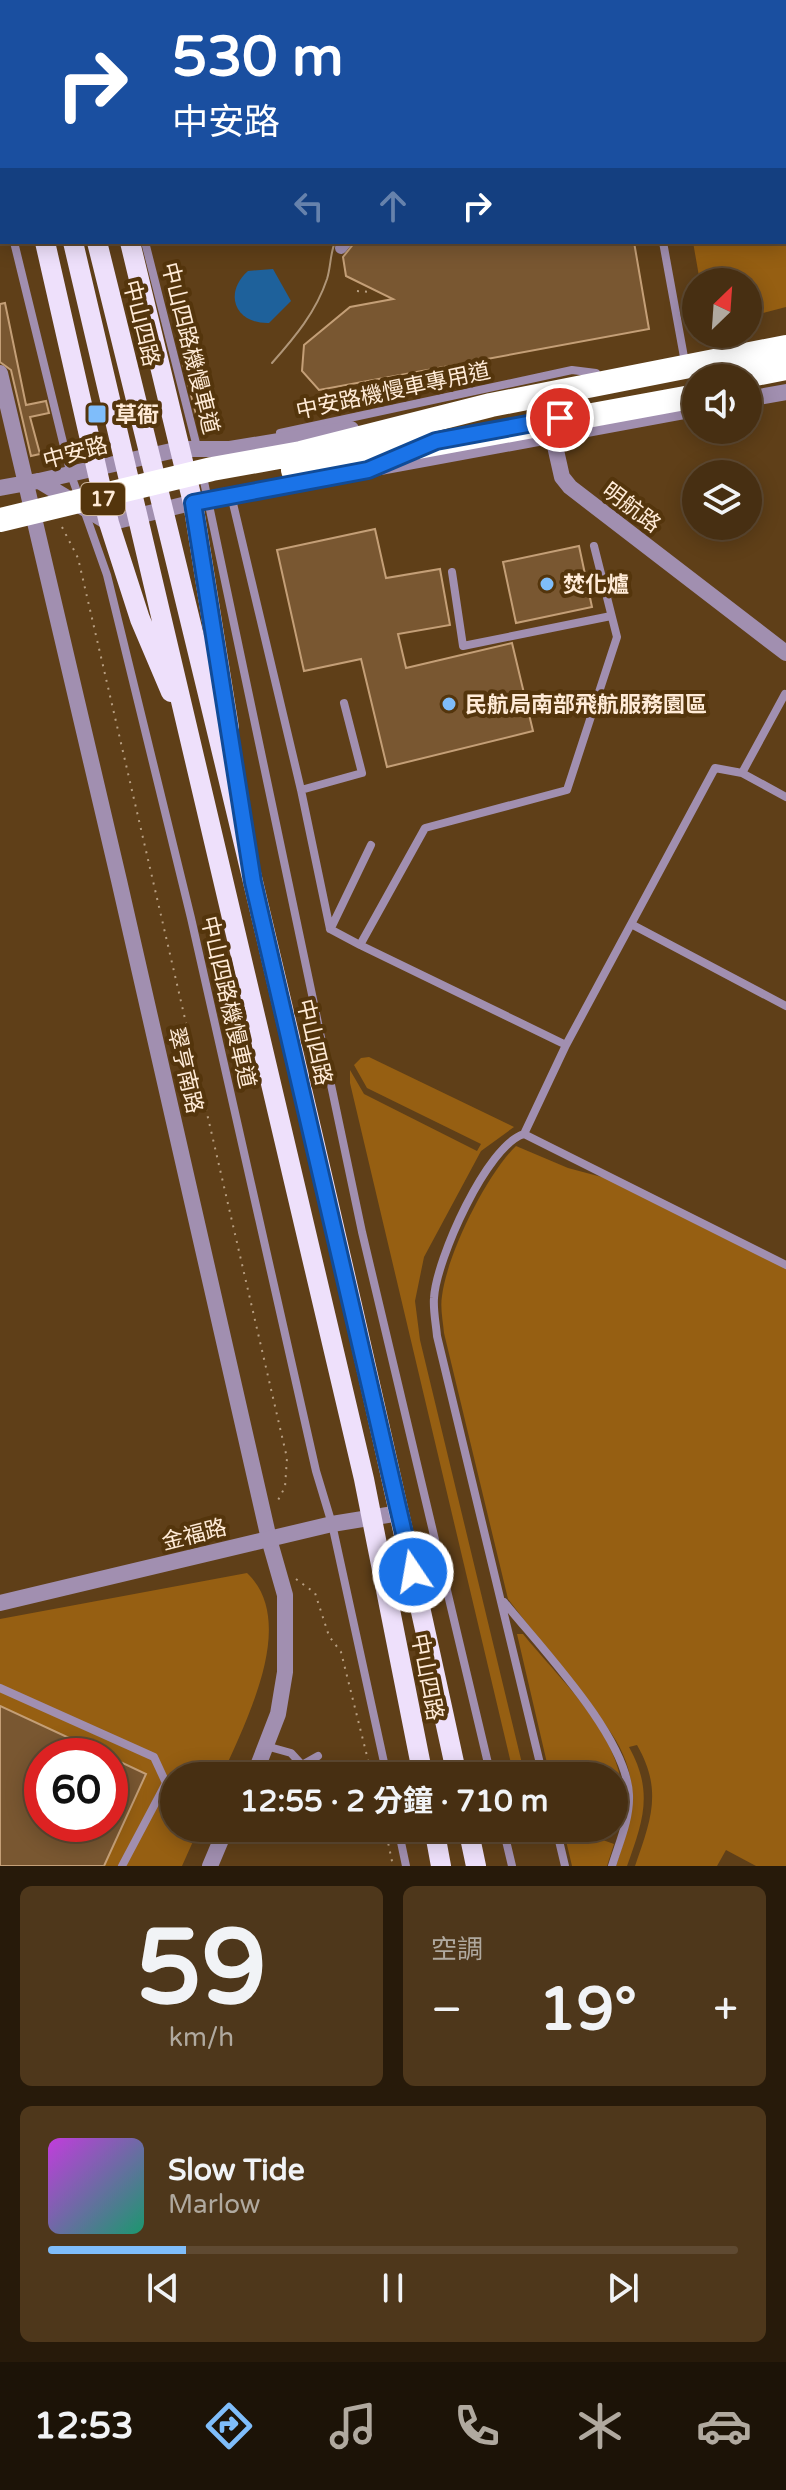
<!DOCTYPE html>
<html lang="zh-TW">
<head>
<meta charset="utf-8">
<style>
	body { margin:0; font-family:"Varela Round","Noto Sans TC",sans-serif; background:#4e371b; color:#f1f3f6; height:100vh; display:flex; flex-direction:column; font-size:30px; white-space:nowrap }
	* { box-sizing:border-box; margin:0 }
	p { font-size:26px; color:#b0a99f }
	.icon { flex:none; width:44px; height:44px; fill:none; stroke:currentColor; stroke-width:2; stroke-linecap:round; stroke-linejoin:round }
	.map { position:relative; height:1866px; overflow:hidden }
	.sheet { display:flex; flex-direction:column; gap:20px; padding:20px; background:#271a0a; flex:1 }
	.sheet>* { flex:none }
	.top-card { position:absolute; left:0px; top:0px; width:786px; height:244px; box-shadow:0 4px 20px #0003,0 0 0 2px #5f4a32; background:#1a4fa0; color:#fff; overflow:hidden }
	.needle { width:52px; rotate:25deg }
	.fabs { position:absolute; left:682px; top:268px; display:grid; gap:16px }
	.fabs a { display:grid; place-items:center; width:80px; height:80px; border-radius:50%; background:#472f12; box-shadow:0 4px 20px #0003,0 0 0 2px #5f4a32; font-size:40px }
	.speed { position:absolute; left:24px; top:1738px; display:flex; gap:16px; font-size:40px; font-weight:700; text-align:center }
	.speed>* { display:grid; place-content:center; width:104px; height:104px; border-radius:50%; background:#472f12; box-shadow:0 4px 20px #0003,0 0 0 2px #5f4a32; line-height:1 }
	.speed .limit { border:12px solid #d22; background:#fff; color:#111 }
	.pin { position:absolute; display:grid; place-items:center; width:68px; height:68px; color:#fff; margin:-34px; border:4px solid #fff; border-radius:50%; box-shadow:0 2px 8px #0007 }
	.me { position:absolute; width:88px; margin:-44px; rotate:348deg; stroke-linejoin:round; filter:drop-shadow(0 0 6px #0008) }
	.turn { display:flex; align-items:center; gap:28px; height:168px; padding:0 40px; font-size:36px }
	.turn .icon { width:104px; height:104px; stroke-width:2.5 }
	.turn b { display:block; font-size:56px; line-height:68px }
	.lanes { display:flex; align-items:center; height:76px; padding:0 40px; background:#0003; justify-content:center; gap:40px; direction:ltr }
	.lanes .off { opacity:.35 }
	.big { font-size:60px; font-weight:700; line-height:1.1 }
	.sheet .tile { flex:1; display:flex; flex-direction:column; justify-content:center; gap:12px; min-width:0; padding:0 28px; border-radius:12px; background:#4e371b }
	.sheet .dial { align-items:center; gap:0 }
	.dial b { font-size:104px; line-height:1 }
	.song { display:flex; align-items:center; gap:24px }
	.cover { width:96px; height:96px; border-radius:12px; background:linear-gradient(135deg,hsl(290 70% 55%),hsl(160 70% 35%)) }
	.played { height:8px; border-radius:4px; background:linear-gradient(90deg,#7fbdfa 20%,#5f4a32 20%) }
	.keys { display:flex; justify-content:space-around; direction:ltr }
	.heat { display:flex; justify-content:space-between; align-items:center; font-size:44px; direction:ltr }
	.sheet .tiles { flex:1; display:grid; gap:20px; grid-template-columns:1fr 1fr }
	.tile:last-child { grid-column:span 2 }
	.trip { position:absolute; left:160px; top:1762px; width:468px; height:80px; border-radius:40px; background:#472f12; box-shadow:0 4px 20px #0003,0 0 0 2px #5f4a32; font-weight:700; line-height:80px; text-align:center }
	.tab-bar { display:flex; height:128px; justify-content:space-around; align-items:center; background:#1c1307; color:#b0a99f }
	.tab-bar .icon { width:56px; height:56px }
	.tab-bar .current { color:#7fbdfa }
	.tab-bar b { font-size:36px; color:#f1f3f6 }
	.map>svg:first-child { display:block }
</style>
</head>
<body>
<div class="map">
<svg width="786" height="1866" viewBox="0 0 786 1866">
	<rect width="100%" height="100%" fill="#5f3f18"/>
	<!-- green -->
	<path fill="#965f12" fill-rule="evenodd" d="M786 199V307L748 317V282H700L693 242H784Z
		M369 1057 514 1127 481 1151 424 1257 415 1301 420 1340 525 1776H514L350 1083V1070L364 1094 477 1151 481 1144 367 1088 354 1065 361 1058Z
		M516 1146 568 1168 609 1179 786 1268V1866H756L726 1850 717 1866H635C651 1820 663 1790 637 1745L629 1747C654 1792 643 1821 627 1866H616C634 1811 643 1777 607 1727L508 1599 444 1333C443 1321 440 1308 442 1296 447 1255 486 1175 516 1146Z
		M247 1573C299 1622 245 1722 222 1776H174V1828H199L182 1866H0V1619ZM42 1756H110V1824H42Z
		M517 1634H523C565 1686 632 1743 622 1816L614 1814V1776H550Z
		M563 1828H598L600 1839 614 1844 607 1866H572Z"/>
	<!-- water -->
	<path fill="#1e619b" d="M273 269 291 301 269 323C235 324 223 293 248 271Z"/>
	<!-- building -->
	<path fill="#795731" stroke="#c49f77" stroke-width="2" d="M355 242H634L649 329 319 390 302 371 304 345 350 307 393 299 346 276 343 257Z
		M5 303 26 405 46 401 49 413 30 417 40 454 31 456 11 370 0 362V304Z
		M203 356 214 409 196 414 182 361Z
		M375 529 386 578 440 569 450 625 398 634 406 668 512 643 533 731 387 767 361 659 304 671 277 550Z
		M579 546 592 607 516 623 503 562Z
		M0 1706 108 1756H42V1824H110V1757L146 1774 104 1866H0Z"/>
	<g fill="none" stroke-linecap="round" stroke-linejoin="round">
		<!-- path -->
		<path stroke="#b79e81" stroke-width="2" stroke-dasharray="2 6" stroke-linecap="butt" d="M357 291 371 292
			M50 464 52 451
			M62 527 78 558 287 1458 285 1487 277 1502
			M296 1579 315 1593 329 1636 341 1652 372 1776
			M385 1828 393 1866"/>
		<!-- service -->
		<path stroke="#a18fb0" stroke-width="8" d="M84 0 85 2
			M178 0 179 2
			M621 0V2
			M0 184 2 192
			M784 188 786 187
			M14 242 71 475 79 497
			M145 242 198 451
			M663 242 684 357
			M280 433 572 370 596 373
			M202 472 362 1232 491 1776
			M231 495 301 790 330 929
			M84 510 107 575 191 918 316 1471 332 1524 387 1776
			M452 572 463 646 611 616
			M742 773 785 694
			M301 790 362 773 344 703
			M631 924 786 1006
			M331 928 371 845
			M330 929 360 945 425 828 567 790 617 637 594 546
			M360 945 566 1045
			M524 1134 566 1045 715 768 742 773 786 797
			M504 1602C541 1648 627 1737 629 1795 630 1819 619 1843 612 1866
			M0 1688 154 1757 166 1783 122 1866
			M266 1746 291 1753 302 1765 318 1756
			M543 1776 437 1336C436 1324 433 1310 434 1298 436 1260 487 1145 524 1134L786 1265
			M398 1828 406 1866
			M503 1828 512 1866
			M556 1828 565 1866
			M224 1832 329 1829"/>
		<!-- pedestrian -->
		<path stroke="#a18fb0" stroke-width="12" d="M409 2 410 0
			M341 248 346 242"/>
		<!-- minor -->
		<path stroke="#a18fb0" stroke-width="16" d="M0 373C92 761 182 1150 269 1539L285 1595V1672L278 1714 254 1776
			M553 437 562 477 570 487 786 653
			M0 488 38 481
			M210 1866 226 1828"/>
		<!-- tertiary -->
		<path stroke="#a18fb0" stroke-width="16" d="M748 399 786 392
			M39 481 180 449H230L351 429
			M39 481 109 523 207 499 696 409
			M0 1603 332 1524 400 1513"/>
		<!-- primary -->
		<path stroke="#eee0fb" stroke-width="20" d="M15 0 16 2
			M37 0V2
			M71 0 72 2
			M0 35 2 44
			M45 242 109 523 140 619 171 692
			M73 242 364 1479 423 1776
			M97 242C224 752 346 1263 457 1776
			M130 242 193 503 229 728
			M434 1828 441 1866
			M468 1828 476 1866"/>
		<!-- motorway -->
		<path stroke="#fff" stroke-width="24" d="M735 378 786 368"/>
		<!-- tram -->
		<path stroke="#b09678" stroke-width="2" d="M421 2 422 0
			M272 363C295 337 316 312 327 279 331 266 330 254 335 242"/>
		<!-- motorway-bridge -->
		<path stroke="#fff" stroke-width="24" d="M293 470 696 396
			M0 520 212 469 301 453 491 405 786 347"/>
	</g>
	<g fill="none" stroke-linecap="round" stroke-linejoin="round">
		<defs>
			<path id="route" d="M413 1572 253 882 193 503 368 470 436 441 560 418"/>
		</defs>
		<!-- route casing -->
		<use href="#route" stroke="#114b97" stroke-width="20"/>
		<!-- route -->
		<use href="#route" stroke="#1a73e8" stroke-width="14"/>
	</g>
	<!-- markers -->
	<g fill="#7fbdfa" stroke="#54350c" stroke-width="3">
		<rect x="87" y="404" width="20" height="20" rx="4"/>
		<circle cx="547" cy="584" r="8"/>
		<circle cx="449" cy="704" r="8"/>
	</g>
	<g text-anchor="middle" stroke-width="8" stroke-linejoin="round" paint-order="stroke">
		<!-- shield labels -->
		<rect fill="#54350c" stroke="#ccb49a" stroke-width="2" x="81" y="483" width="44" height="32" rx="6"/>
		<g font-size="20" font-weight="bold" fill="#ffebd7">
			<text x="103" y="506">17</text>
		</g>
		<!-- street labels -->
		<g font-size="22" fill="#ffebd7" stroke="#54350c">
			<text transform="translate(142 323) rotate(76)" y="8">中山四路</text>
			<text transform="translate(191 348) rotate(76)" y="8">中山四路機慢車道</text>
			<text transform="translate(393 390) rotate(-12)" y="8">中安路機慢車專用道</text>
			<text transform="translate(75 452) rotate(-15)" y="8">中安路</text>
			<text transform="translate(632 507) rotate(37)" y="8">明航路</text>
			<text transform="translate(229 1002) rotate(77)" y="8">中山四路機慢車道</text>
			<text transform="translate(315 1042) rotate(77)" y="8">中山四路</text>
			<text transform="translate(186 1070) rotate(77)" y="8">翠亨南路</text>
			<text transform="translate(194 1534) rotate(-14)" y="8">金福路</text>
			<text transform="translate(428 1677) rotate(79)" y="8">中山四路</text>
		</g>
		<!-- poi labels -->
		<g font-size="22" font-weight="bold" fill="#ffebd7" stroke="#54350c" text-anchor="start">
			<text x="115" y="422">草衙</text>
			<text x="563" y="592">焚化爐</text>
			<text x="465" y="712">民航局南部飛航服務園區</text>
		</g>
	</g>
</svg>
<div class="fabs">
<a><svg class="needle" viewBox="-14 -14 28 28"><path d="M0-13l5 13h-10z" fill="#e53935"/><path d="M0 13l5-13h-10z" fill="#b0a99f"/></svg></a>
<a><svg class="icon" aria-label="sound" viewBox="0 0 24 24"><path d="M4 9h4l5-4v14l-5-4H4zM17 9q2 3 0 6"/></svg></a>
<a><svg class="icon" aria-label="layers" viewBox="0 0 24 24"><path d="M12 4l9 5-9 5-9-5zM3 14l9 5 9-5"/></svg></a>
</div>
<div class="speed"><div class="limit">60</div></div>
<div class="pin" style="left:560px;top:418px;background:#d93025"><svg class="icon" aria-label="arrive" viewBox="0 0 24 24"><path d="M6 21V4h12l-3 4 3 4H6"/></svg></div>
<svg class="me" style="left:413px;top:1572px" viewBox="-20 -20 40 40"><circle r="17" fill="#1a73e8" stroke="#fff" stroke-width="3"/><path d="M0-11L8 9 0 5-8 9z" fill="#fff"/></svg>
<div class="trip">12:55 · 2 分鐘 · 710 m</div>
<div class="top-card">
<div class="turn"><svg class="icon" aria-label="right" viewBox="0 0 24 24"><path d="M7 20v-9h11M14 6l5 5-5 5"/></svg><div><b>530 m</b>中安路</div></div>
<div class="lanes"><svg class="icon off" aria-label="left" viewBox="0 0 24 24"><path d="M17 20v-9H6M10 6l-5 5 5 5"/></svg><svg class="icon off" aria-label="ahead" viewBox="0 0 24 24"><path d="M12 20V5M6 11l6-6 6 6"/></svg><svg class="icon" aria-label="right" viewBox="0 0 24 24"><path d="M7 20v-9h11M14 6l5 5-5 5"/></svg></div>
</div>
</div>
<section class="sheet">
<div class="tiles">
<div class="tile dial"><b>59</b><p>km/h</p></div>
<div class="tile"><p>空調</p>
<div class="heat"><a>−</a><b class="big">19°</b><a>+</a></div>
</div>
<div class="tile">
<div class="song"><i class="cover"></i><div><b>Slow Tide</b><p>Marlow</p></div></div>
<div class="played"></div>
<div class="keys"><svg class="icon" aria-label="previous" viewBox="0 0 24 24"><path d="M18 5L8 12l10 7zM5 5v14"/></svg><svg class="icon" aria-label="pause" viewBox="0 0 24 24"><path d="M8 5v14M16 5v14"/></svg><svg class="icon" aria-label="next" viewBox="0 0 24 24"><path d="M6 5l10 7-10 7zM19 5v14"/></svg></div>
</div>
</div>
</section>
<nav class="tab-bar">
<b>12:53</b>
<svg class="icon current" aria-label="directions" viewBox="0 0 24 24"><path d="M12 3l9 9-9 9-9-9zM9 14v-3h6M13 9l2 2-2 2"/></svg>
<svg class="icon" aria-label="music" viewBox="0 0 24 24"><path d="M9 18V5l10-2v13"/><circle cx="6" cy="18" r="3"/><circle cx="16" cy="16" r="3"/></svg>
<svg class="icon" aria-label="phone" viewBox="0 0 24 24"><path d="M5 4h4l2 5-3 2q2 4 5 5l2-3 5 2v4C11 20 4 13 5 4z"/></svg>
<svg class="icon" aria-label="climate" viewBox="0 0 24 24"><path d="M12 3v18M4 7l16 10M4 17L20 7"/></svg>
<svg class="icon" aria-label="car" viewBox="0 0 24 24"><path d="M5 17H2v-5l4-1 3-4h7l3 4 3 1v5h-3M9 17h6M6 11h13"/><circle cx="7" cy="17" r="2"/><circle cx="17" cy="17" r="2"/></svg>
</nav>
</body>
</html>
